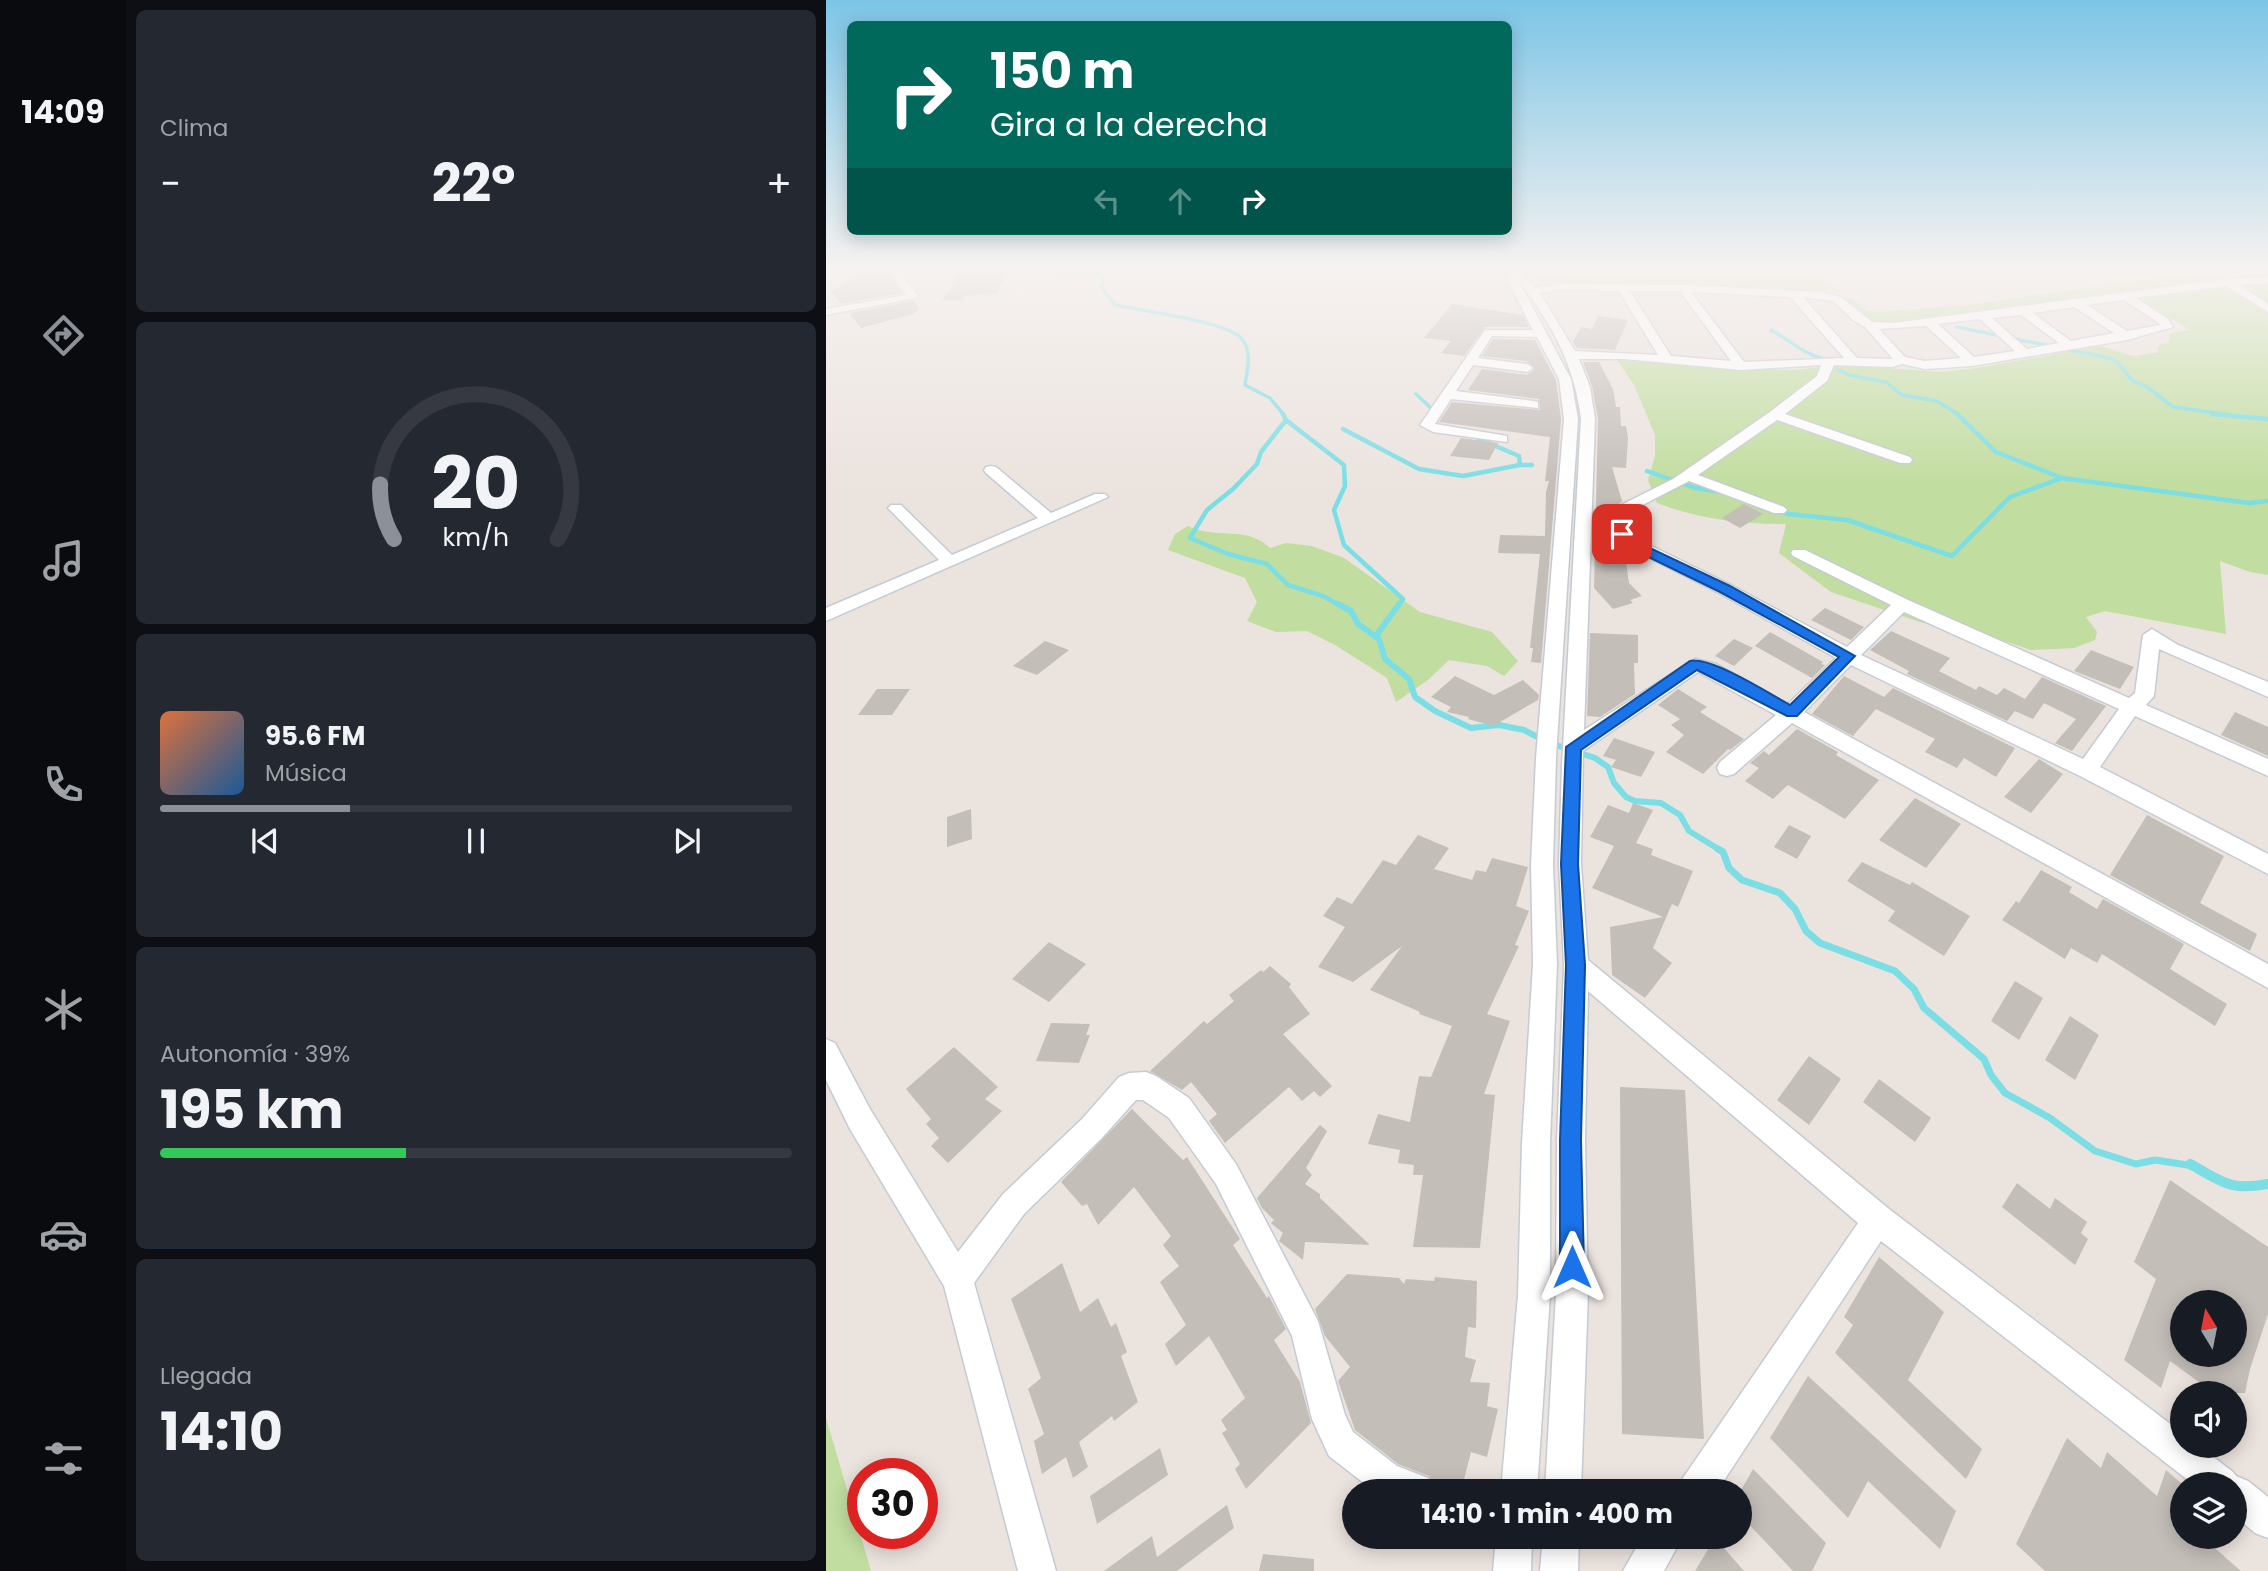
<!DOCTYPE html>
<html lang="es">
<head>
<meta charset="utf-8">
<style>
	body { margin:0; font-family:Poppins,sans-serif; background:#242831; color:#f1f3f6; height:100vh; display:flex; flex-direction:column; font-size:26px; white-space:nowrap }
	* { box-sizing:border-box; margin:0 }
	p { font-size:23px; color:#9ea1a6 }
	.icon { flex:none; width:38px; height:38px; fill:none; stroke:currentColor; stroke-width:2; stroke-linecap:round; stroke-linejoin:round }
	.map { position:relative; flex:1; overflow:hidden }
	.sheet { display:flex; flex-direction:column; gap:10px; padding:10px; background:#0d0f14; width:700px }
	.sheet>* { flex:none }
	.guide { position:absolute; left:21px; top:21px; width:665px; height:214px; border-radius:10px; box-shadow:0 4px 18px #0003; background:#00695c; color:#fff; overflow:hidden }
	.needle { width:46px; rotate:350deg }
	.fabs { position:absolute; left:1344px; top:1290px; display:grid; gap:14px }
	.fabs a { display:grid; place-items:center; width:77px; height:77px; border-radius:50%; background:#171b24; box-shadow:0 4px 18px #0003; font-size:35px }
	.speed { position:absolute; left:21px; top:1458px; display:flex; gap:14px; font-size:35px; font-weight:700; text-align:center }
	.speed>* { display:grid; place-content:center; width:91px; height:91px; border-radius:50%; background:#171b24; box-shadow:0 4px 18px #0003; line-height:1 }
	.speed .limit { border:10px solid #d22; background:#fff; color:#111 }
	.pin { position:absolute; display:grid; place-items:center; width:60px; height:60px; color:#fff; margin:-30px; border-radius:14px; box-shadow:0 4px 10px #0006 }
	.me { position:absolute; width:77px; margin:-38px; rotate:0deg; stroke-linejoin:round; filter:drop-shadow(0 0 5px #0008) }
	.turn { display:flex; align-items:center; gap:24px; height:147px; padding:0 28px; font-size:32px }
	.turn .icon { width:91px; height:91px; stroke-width:2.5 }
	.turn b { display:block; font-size:49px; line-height:60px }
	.lanes { display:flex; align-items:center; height:66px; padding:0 28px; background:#0003; justify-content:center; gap:35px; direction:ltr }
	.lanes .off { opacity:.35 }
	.big { font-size:52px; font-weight:700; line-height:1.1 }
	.sheet .card { flex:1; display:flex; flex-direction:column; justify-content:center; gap:10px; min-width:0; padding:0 24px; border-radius:10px; background:#242831 }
	.sheet .dial { align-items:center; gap:0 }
	.dial svg { height:182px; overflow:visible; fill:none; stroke:#363941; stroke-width:7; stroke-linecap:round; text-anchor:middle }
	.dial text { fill:#f1f3f6; stroke:none }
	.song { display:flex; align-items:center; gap:21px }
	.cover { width:84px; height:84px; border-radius:10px; background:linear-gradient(135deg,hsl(20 70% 55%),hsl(210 70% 35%)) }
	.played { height:7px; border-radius:4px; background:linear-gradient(90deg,#8c9099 30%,#363941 30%) }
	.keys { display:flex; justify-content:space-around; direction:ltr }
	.heat { display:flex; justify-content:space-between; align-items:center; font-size:38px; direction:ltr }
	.charge { height:10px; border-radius:5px; background:linear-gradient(90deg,#34c759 39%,#363941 0) }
	.trip { position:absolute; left:516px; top:1479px; width:410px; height:70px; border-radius:35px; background:#171b24; box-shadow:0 4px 18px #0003; font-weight:700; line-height:70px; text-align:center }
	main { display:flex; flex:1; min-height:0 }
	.tabs { display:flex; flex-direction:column; width:126px; justify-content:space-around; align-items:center; background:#090b0e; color:#9ea1a6 }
	.tabs .icon { width:49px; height:49px }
	.tabs .active { color:#8c9099 }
	.tabs b { font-size:32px; color:#f1f3f6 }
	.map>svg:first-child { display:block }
</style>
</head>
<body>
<main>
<nav class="tabs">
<b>14:09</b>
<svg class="icon active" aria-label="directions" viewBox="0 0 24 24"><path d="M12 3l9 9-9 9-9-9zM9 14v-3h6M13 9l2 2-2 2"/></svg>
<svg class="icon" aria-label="music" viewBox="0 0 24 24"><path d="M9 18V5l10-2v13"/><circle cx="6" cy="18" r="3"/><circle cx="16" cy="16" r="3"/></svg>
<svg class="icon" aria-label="phone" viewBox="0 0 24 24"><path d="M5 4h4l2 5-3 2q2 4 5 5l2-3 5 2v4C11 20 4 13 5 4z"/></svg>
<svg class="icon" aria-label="climate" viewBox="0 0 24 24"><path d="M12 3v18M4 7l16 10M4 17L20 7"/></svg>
<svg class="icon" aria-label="car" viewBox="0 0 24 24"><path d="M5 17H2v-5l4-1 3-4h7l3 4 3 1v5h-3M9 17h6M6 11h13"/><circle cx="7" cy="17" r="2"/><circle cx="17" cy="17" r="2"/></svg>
<svg class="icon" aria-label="filters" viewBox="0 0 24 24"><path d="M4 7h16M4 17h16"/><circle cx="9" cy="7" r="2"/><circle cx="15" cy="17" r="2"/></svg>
</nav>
<section class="sheet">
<div class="card"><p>Clima</p>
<div class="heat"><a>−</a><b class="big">22°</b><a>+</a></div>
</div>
<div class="card dial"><svg viewBox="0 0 100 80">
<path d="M14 69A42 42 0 1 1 86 69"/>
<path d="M14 69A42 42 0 0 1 8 45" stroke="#8c9099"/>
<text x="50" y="56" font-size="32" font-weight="700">20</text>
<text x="50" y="72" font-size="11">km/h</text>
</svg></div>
<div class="card">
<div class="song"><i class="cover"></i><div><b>95.6 FM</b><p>Música</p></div></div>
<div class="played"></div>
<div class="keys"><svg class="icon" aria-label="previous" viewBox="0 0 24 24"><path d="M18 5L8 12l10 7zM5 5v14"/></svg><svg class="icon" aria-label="pause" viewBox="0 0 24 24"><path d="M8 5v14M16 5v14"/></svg><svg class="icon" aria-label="next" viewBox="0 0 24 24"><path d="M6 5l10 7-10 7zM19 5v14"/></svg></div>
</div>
<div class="card"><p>Autonomía · 39%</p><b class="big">195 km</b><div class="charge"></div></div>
<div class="card"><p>Llegada</p><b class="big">14:10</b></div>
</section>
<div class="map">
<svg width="1442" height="1571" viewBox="0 0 1442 1571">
	<rect width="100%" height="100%" fill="#ebe3de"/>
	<!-- green -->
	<path fill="#c1dd9f" d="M703 267H986L1016 292 716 282 710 279Z
		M1321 267H1376L1396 279 1068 324 1046 323 1016 298H1026L1040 310 1053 312 1143 305 1335 277Z
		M1442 285V575L1424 572 1394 561 1400 634 1279 611 1260 617 1271 632 1269 640 1248 648 1205 650 1149 631 1097 623 1005 592 953 553 960 524C916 524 872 519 831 503L822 480 829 456V435L808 385 791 360 905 369 966 370 1019 365 1115 372 1150 368 1275 346 1307 356 1333 352 1331 349 1334 344 1343 343 1344 333 1364 330 1315 300 1398 286Z
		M362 526C390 540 421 525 444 548L460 543 486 546 518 558 594 612 666 632 692 661 678 676 661 666 623 660 602 680 570 702 561 678 509 645 481 631 450 632 421 621 431 602 419 578 342 550 349 534Z
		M0 1418 45 1571H0Z"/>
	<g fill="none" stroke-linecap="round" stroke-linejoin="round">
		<!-- stream-far4 -->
		<path stroke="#7adee4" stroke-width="3.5" d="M213 267C233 277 257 269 278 277L275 287 289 305C314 310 401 322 415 338 427 351 421 370 419 385L444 398 458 415
			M1131 327 1283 358 1291 362 1307 381 1321 387 1347 407 1405 415
			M945 330C966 341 975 353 998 359
			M1012 370 1023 375 1060 382 1076 395 1111 401 1133 415
			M590 394 606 409"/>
		<!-- stream-far3 -->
		<path stroke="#7adee4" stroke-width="4.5" d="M457 414 460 420 435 452 431 464 407 489 381 510 364 538 402 554 441 564 462 585 497 596 515 606
			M1131 414 1170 452 1236 478 1423 503 1442 501
			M1386 414 1442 419
			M460 420 518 465 519 486 508 510 518 545 577 599 572 606
			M517 429 593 469 637 476 694 465
			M653 439 693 456 694 465H706
			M821 471 869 488 896 492
			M913 498 934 507 963 514 1021 520 1126 556 1184 497 1236 478"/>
		<!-- stream-far2 -->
		<path stroke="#7adee4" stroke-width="6" d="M512 604 525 611 532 624 553 639 559 659 583 679 589 697 609 711 645 728 673 725 698 730 721 742 769 758 782 767 788 783 800 797 809 801 835 803 854 815 863 831 894 850
			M550 636 573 604"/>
		<!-- stream-far1 -->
		<path stroke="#7adee4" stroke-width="7" d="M892 849 897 852 903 868 916 880 954 893 969 909 980 931 994 943 1069 971 1088 989 1098 1008 1158 1059 1165 1075 1179 1093 1224 1118 1269 1151 1310 1164 1329 1160 1368 1166"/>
		<!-- stream -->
		<path stroke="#7adee4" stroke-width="10" d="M1364 1164C1397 1182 1403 1191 1442 1184"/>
	</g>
	<!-- building -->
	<path fill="#c4beb9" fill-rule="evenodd" d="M41 267H58L76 293 15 304 5 292Z
		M138 267H184L171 293 139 296 136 300 116 301Z
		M87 301 94 309 87 314 35 328 23 313Z
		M626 304 697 315 703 327H659L638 356 615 353 625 341 598 338Z
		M772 316 802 320 789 350 751 348 747 342 755 327 766 329Z
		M667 339 709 340 730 380 735 419 715 663 705 662 707 648H704L714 554 672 553 674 535 719 536 720 492 723 481H719L724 437 613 422 626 402 714 410 713 399 642 390 656 369 701 375 709 369 701 361 656 356Z
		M757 362H773L787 389 790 407H794L795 426H800L802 438 800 468 786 467 796 501 793 504 785 530 790 543 798 548 803 583 816 596 804 600 807 603 787 609 768 588 772 419 766 386Z
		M635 438 672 443 663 460 624 456Z
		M918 504 937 514 914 528 896 518Z
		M999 608 1038 627 1025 640 985 620Z
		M1065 631 1124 658 1113 671 1150 690 1153 686 1171 695 1178 688 1199 699 1216 677 1280 706 1246 751 1229 743 1250 719 1218 703 1207 719 1189 711 1181 721 1081 674 1083 671 1044 650Z
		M944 632 997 662 995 664 999 665 986 678 929 646Z
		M764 633 812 635V663H808L809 694 774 717 761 716Z
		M908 639 927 648 908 666 889 656Z
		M219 641 243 650 211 675 187 666Z
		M1265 650 1308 667 1294 689 1248 671Z
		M629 676 668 695 697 680 713 695 712 700 667 726 642 719 643 717 621 712 625 707 605 697Z
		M1018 676 1058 697 1067 688 1189 748 1170 777 1138 758 1131 768 1099 752 1109 739 1050 709 1027 736 986 714Z
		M51 689H84L66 715H32Z
		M852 689 881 707 874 712 918 739 904 750 902 749 877 774 840 752 858 735 845 725 854 719 832 705Z
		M1409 712 1442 727V756L1395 735Z
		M971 729 1012 752 1010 755 1053 780 1019 819 962 785 947 799 919 781 933 768 924 763 938 751 943 755Z
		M788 738 829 752 815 777 785 767 790 760 777 756Z
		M1213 759 1237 774 1205 813 1178 797Z
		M1089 798 1135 824 1100 868 1053 840Z
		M807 803 827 810 810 843 827 849 825 855 867 871 852 907 846 904 827 948 846 963 819 998 786 975 784 927 837 917 766 888 788 846 764 837 782 805 803 813Z
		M145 809 146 839 121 847V817Z
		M1321 815 1398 856 1374 903 1431 934 1424 951 1284 875Z
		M963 825 985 836 971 859 948 847Z
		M592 835 623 848 608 869 646 880 650 870 660 872 666 858 702 867 690 906 703 911 689 945 693 946 661 1014 684 1021 658 1094 669 1095 654 1248 587 1247 597 1175H587L588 1165 572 1163 574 1150 542 1144 552 1114 584 1122 593 1076 605 1077 626 1026 593 1014 594 1012 544 990 576 946 527 982 492 967 519 927 497 916 511 897 526 904 557 860 570 865Z
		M1036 862 1084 885 1086 882 1144 916 1118 956 1062 921 1069 911 1021 881Z
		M1215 870 1246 887 1243 892 1271 909 1277 899 1358 944 1344 969 1401 1004 1389 1026 1276 954 1271 963 1245 948 1239 959 1176 920 1190 901 1193 903Z
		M223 942 260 964 223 1002 186 979Z
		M444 966 465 984 463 987 484 1014 457 1034 506 1086 494 1097 488 1091 476 1101 463 1087 399 1143 383 1121 391 1114 365 1082 356 1090 324 1071 378 1021 381 1024 408 1001 403 995 435 970 437 972Z
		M1189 981 1217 998 1193 1040 1165 1021Z
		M1244 1016 1273 1035 1249 1080 1219 1060Z
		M225 1023 264 1024 260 1035H264L253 1063 210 1061Z
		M128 1047 172 1087 159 1099 176 1111 122 1163 105 1146 113 1138 100 1124 105 1119 80 1089Z
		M983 1056 1015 1079 983 1125 951 1100Z
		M1053 1079 1105 1118 1089 1142 1037 1102Z
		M794 1087 859 1090 878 1439 796 1434Z
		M306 1109 357 1160 361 1157 414 1239 407 1245 441 1298 443 1296 460 1329 448 1340 474 1382 485 1423 420 1489 409 1469 414 1464 396 1433 401 1430 395 1420 419 1398 383 1336 350 1366 339 1344 360 1325 334 1282 353 1266 337 1245 345 1236 308 1187 272 1225 261 1204 256 1206 235 1182Z
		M494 1125 501 1131 480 1168 486 1175 479 1184 494 1194V1198L544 1245 479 1242 477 1260 453 1241 457 1233 445 1223 448 1220 436 1208 431 1198Z
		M1344 1180 1442 1247V1314L1424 1369 1419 1393H1388L1344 1361 1335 1388 1298 1360 1330 1279 1308 1262ZM1356 1302H1409V1354H1356Z
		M1191 1183 1224 1209 1229 1198 1261 1222 1255 1233 1262 1239 1249 1265 1176 1207Z
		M1053 1257 1118 1312 1082 1380 1156 1449 1140 1479 1009 1353 1027 1325 1018 1317Z
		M236 1263 254 1312 272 1298 285 1327 290 1323 301 1352 295 1356 312 1402 288 1421 286 1416 253 1442 262 1467 247 1478 240 1457 216 1474 208 1441 218 1434 202 1389 215 1378 185 1299Z
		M521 1274 573 1278 578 1284 580 1279 608 1281 609 1277 651 1281 650 1328 642 1327 639 1357 650 1360 644 1382 664 1383 661 1406 672 1409 661 1457 645 1452 635 1491 607 1484 603 1476 572 1464 529 1430 512 1381 524 1367 499 1336 489 1309Z
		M982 1376 1130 1511 1114 1549 1042 1481 1022 1518 944 1438Z
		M1241 1438 1275 1468 1281 1452 1331 1496 1340 1470 1356 1484V1508L1353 1517 1356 1520V1536H1375L1415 1571H1219L1190 1544Z
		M334 1448 342 1475 271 1524 264 1496Z
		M927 1469 1000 1543 986 1571H967L914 1515V1492Z
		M401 1505 408 1528 351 1571H278L326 1536 331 1557Z
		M889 1538 918 1571H869Z
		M437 1554 488 1559V1571H433Z"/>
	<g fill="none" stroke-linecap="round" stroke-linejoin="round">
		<defs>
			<path id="minor" d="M61 267H71L92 296 90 298 0 315V309L80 295Z
				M680 267H691L709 288 731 284 857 285 994 292 1015 297 1046 322 1067 323 1401 279 1442 277V283L1413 285 1442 304V312L1400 286 1310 298 1342 319 1347 327 1301 340 1146 366 1099 369 1076 364 1066 367 1008 365 1001 381 959 414 1084 457 1086 460 1084 463H1074L951 420 872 475 958 507 961 510 958 513H948L863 481 807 510 803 529 805 536 905 585 1021 647 1065 605 967 556 965 553 967 550H979L1082 600 1303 698 1309 693 1317 635 1326 629 1352 645 1442 682V697L1333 649 1328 696 1320 705 1442 759V776L1309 716 1274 767 1442 854V874L1254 776 1025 665 978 712 1442 964V988L966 723 908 774 901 776 894 774 891 768 894 762 950 715 872 672 757 751 755 864 762 960 1063 1209 1356 1433V1446H1373L1407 1472 1410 1476 1422 1481 1442 1497V1538L1429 1533 1409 1516V1484H1367L1055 1241 891 1491H852L857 1478 1032 1223 762 991 759 1140 762 1293 755 1491H719L730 1293 731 1140 738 965 733 864 736 765 755 419C749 367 726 323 693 282L745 379 752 419 730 758 727 865 731 964 724 1143V1295L711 1491H675L692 1295 696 1143 707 964 705 865 710 758 738 419 733 379 711 337 666 336 652 358 701 364 707 368 701 372 647 365 630 391 707 401 712 402V408L625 399 609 424 681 436V442L607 432 594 425 659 330H707L679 275 684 272ZM731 290 793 291 832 355 749 351 714 293ZM804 291H854L905 361 845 356ZM865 292 964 297 1018 358 918 362ZM977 297 1007 301 1027 320 1039 327 1067 359 1031 358ZM1298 300 1333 323 1334 325 1301 331 1261 305ZM1248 307 1288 333 1245 341 1207 313ZM1195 315 1233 343 1201 349 1166 318ZM1154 319 1189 351 1148 357 1112 324ZM1100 326 1135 358 1099 361 1079 357 1053 329ZM753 359H798L915 370 995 365 991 376 944 412 847 479 795 505 787 529 792 542 893 593 1010 658 962 704 890 664 869 659 758 730 769 419 764 387ZM1078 612 1293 709 1257 759 1035 655Z
				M165 466 170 467 225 513 269 494H279L282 497 0 621V608L113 560 65 511 62 508 65 505H75L126 555 212 518 160 473 158 470 160 467Z
				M0 1039 9 1043 44 1109 132 1252 177 1194 256 1119 293 1077 303 1073 320 1072 330 1076 363 1098 410 1164 492 1321 519 1415 527 1432 571 1466 602 1478 607 1491H548L503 1456 486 1419 466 1336 390 1184 343 1118 317 1100H310L275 1139 198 1214 148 1283 230 1571H192L118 1286 24 1129 0 1080Z
				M670 1536H706L705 1571H667Z
				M717 1536H753L752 1571H714Z
				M817 1536H857L838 1571H797Z"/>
		</defs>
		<!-- minor casing -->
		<use href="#minor" stroke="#c5cbd3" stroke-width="3"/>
		<!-- minor -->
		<use href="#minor" fill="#fff" fill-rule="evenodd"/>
	</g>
	<!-- sky -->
	<linearGradient id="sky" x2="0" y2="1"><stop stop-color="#7cc5e6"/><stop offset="0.55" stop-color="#f6f2f0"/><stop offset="1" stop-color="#f6f2f0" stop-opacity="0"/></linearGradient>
	<rect width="1442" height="487" fill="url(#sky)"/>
	<!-- route -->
	<path fill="#1a73e8" stroke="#114b97" stroke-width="2" d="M796 530 809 541 904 586 1029 656 971 716H961L871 670 755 750 752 864 759 965 755 1140 758 1267 754 1275 746 1279 738 1275 734 1267V1140L740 965 735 864 740 747 864 661C885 656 944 694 964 705L1013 657 894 592 800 546 790 534Z"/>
</svg>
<div class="fabs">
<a><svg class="needle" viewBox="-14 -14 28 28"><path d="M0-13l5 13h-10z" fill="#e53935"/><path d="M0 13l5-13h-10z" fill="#9ea1a6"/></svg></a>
<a><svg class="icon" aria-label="sound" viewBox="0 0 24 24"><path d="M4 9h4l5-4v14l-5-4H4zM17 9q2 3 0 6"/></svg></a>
<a><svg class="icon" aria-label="layers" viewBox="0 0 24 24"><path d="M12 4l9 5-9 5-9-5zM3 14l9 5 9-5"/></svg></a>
</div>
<div class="speed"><div class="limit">30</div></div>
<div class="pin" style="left:796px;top:534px;background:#d93025"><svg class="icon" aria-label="arrive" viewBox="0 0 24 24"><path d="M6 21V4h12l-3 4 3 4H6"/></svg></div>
<svg class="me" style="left:746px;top:1267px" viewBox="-20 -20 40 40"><path d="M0-17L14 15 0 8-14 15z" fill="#1a73e8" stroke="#fff" stroke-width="4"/></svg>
<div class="trip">14:10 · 1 min · 400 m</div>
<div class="guide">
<div class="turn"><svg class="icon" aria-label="right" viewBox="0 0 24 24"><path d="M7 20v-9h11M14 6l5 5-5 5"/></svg><div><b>150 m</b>Gira a la derecha</div></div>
<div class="lanes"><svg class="icon off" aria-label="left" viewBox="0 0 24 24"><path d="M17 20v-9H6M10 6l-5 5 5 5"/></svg><svg class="icon off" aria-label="ahead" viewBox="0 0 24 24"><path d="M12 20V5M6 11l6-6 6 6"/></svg><svg class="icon" aria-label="right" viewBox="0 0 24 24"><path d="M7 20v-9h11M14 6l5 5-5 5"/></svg></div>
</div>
</div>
</main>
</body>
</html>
